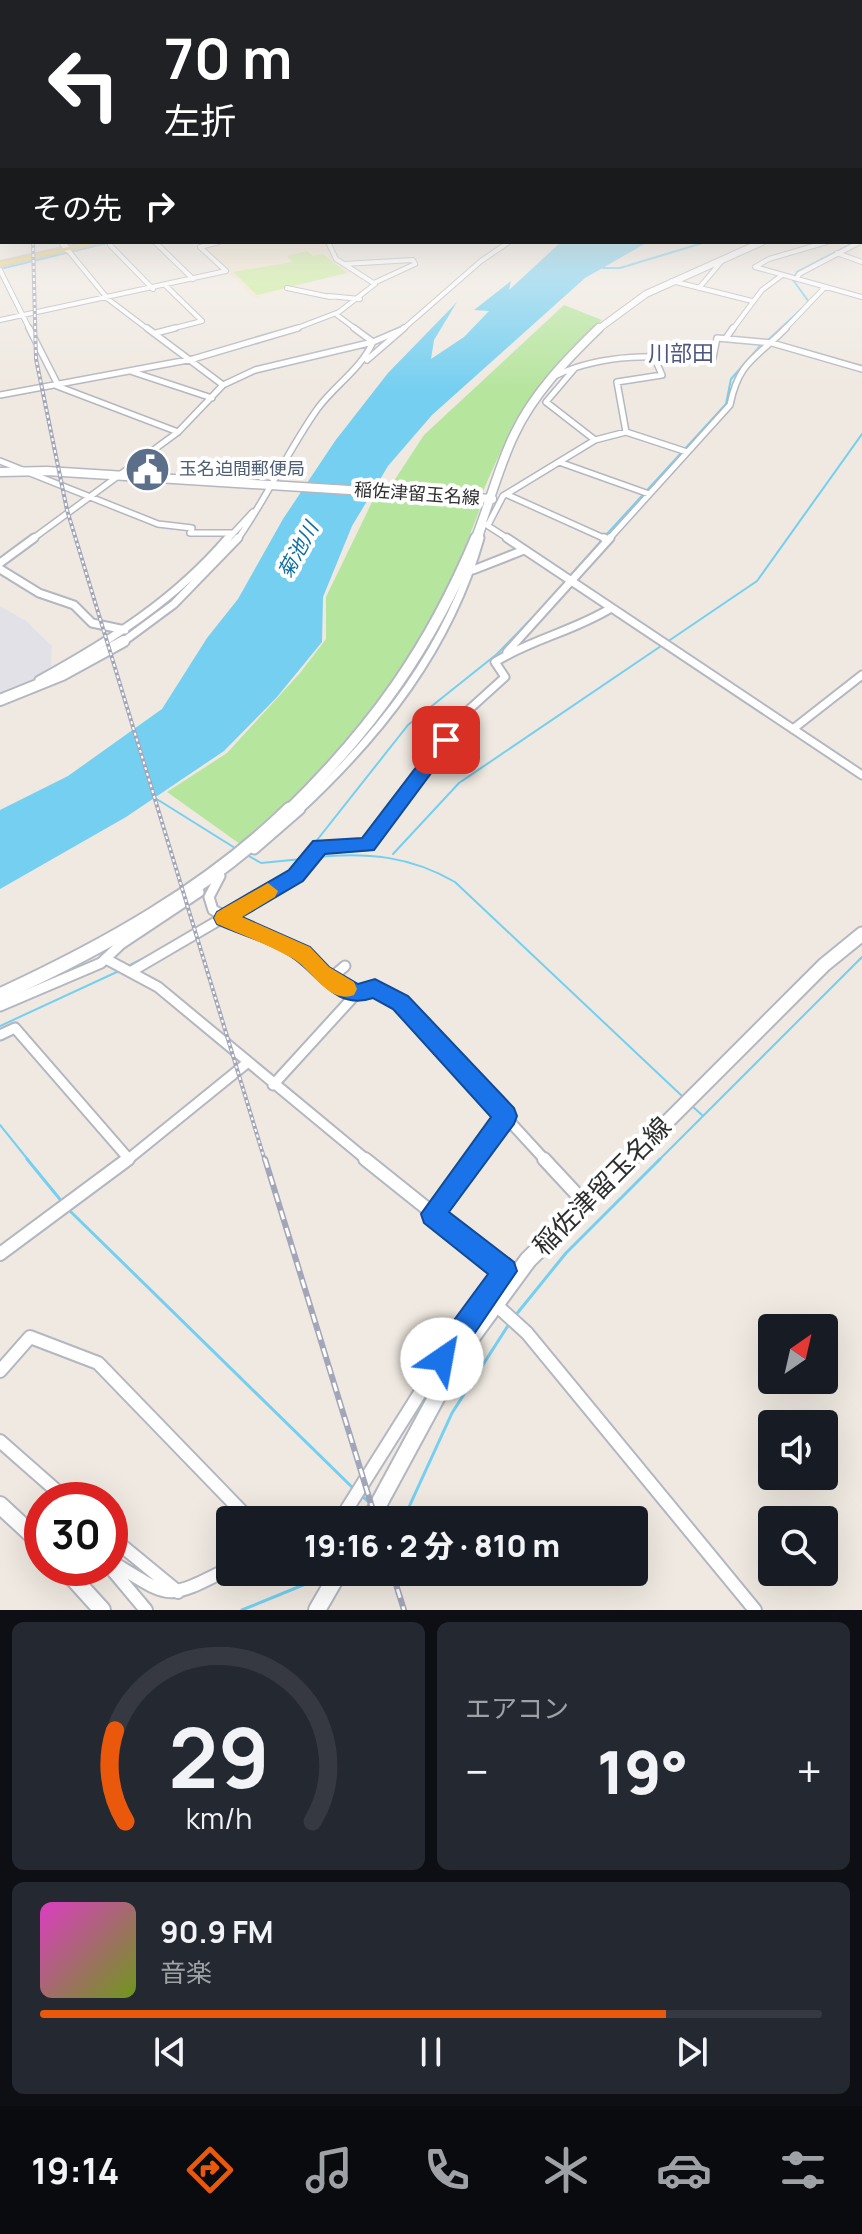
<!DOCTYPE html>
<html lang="ja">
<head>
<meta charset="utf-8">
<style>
	body { margin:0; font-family:Manrope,"Noto Sans JP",sans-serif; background:#242831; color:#f1f3f6; height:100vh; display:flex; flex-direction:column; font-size:30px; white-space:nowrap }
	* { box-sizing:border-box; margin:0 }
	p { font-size:26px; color:#9ea1a6 }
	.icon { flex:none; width:44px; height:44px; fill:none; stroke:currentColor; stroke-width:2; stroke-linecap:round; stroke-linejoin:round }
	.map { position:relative; height:1610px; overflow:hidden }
	.side { display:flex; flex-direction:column; gap:12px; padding:12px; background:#0d0f14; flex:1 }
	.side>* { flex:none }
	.top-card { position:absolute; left:0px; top:0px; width:862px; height:244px; box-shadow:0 8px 32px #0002; background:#202124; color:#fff; overflow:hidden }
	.needle { width:52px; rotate:34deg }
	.fabs { position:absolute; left:758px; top:1314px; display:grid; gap:16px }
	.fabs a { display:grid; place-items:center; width:80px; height:80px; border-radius:8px; background:#171b24; box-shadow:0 8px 32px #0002; font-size:40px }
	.speed { position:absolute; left:24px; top:1482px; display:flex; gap:16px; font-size:40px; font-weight:700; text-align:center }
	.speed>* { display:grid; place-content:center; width:104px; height:104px; border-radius:50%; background:#171b24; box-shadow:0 8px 32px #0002; line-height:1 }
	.speed .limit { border:12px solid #d22; background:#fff; color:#111 }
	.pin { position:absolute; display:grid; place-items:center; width:68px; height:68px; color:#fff; margin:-34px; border-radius:16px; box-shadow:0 4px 12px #0006 }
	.me { position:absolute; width:88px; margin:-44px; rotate:33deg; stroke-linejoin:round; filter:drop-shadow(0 0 6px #0008) }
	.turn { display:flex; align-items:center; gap:28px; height:168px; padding:0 32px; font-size:36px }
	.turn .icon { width:104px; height:104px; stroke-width:2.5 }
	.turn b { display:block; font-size:56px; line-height:68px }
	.then { display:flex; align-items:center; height:76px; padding:0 32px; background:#0003; gap:16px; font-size:30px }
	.big { font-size:60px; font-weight:800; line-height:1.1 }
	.side .card { flex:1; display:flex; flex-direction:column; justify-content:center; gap:12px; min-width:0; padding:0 28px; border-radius:12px; background:#242831 }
	.side .dial { align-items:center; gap:0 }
	.dial svg { height:208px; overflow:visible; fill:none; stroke:#363941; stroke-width:7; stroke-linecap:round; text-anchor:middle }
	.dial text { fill:#f1f3f6; stroke:none }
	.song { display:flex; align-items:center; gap:24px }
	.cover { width:96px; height:96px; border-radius:12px; background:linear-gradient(135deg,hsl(310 70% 55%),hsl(80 70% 35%)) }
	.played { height:8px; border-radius:4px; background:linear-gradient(90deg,#ea580c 80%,#363941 80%) }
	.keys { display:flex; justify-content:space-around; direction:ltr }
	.heat { display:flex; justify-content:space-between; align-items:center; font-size:44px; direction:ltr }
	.side .tiles { flex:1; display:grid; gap:12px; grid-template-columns:1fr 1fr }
	.card:last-child { grid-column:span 2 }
	.trip { position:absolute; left:216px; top:1506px; width:432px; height:80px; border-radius:8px; background:#171b24; box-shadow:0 8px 32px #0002; font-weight:800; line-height:80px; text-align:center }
	.tab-bar { display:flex; height:128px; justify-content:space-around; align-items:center; background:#090b0e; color:#9ea1a6 }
	.tab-bar .icon { width:56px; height:56px }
	.tab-bar .active { color:#ea580c }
	.tab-bar b { font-size:36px; color:#f1f3f6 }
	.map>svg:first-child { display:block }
</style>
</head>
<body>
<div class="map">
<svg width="862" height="1610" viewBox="0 0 862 1610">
	<rect width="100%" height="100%" fill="#efe9e1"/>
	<!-- industrial -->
	<path fill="#e3e1e8" d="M0 606 26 621 52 646 51 666 45 674 0 696Z"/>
	<!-- education -->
	<path fill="#f0e6d1" d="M222 242H326L333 259 353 272 287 287 255 299 202 247Z"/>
	<!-- green -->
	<path fill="#b6e59e" d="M564 305 602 320C542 378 514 416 482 494L390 487 424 435Z
		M375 496 482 503C447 599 397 691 327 766 300 794 268 818 240 844L167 792 227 753 300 673 326 639V597Z"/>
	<!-- pitch -->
	<path fill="#c9ec9a" d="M307 251 313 256 323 254 347 273 257 295 233 272 292 262 287 256Z"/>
	<!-- water -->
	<path fill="#75cff0" d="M561 242H648L585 278 432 415 388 466 352 526 323 597 322 642 277 697 224 751 126 817 0 889V810L68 776 162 709 207 638 238 599 283 519 335 441 388 373 457 302 434 340 431 359 464 337 489 311 474 310 511 281 509 290Z"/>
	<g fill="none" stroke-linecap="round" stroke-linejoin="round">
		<!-- stream-far1 -->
		<path stroke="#75cff0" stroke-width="2" d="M603 268H620L706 242
			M0 269 111 242
			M767 341 809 302 793 280 797 272 855 242
			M606 535 726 404 731 379 761 345
			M569 577 602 540
			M667 642 757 581 862 434
			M155 798 235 848
			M393 854 459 783 661 646
			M247 855 261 863 302 859
			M316 857C367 852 410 856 455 882L682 1096
			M291 873 408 725 497 654 544 606
			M128 966 158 951
			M0 1026 119 971
			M692 1106 702 1115
			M0 1125 29 1161
			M658 1161 862 957"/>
		<!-- stream -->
		<path stroke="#75cff0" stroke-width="3" d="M27 1159 63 1203
			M70 1211 354 1489
			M515 1316 566 1253 660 1159
			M362 1496 372 1505
			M403 1520 452 1413 509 1324
			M242 1610 330 1574"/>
		<defs>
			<path id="street-far4" d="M155 242 193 279
				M219 242 200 247 226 271
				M110 245 153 289
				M67 249 108 299 149 330
				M837 253 862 262
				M344 264 413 260 415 264 374 283
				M755 267 862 297
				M755 267 769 259 827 242
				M0 270 30 330
				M797 279 799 274 862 241
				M672 281 752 301
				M166 286 202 321 167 330
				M287 288 330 297
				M699 288 721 262
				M329 296 360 299
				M337 315 357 330
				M0 320 226 271
				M292 330 339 312 375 284 336 259 328 242
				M402 330 481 261 509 242
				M732 330 762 290 781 276
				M784 330 825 287"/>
			<path id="street-far3" d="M29 328 58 385
				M147 328 223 385
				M354 328 373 342
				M156 333 175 328
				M726 338 733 328
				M367 360 404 328
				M575 368 546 402 595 440
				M133 372 212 398
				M557 375C604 353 657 355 708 360L713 358 717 338 772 343 862 369
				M57 386 178 432
				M0 395 193 359 298 328
				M626 432 617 382 662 375 654 357
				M0 461 158 524 192 528 190 533H233
				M559 462 649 494
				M508 495 608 540
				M482 522 510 540
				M488 525 503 496 595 440 626 432 687 452
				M31 540 178 432 223 385 255 370 373 342 401 330
				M227 540 253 512
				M237 540C267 498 288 450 318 408 336 384 360 370 373 342
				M479 540 484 523
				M608 540 730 405C739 360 757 358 786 328"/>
			<path id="street-far2" d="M507 538 862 775
				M604 538 608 540
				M0 563 34 538
				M0 569 39 593 74 605 92 623 125 630
				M473 570 524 550
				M124 641 174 604 238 538
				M507 652 610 538
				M39 680C110 641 175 600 228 538
				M793 729 862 675
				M298 811C380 735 449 648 480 538
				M392 811 463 715 505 677 495 662C532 639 574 631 611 608"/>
			<path id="street-far1" d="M254 849 300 809
				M220 876 209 897 213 910 303 953 322 974 356 994
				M106 959 158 987 368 1161
				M132 971 296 875 320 847 367 845 393 809
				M330 979 345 966
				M0 1006 101 963 121 944 199 892
				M0 1035 15 1028 128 1158
				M273 1085 356 994 375 988 400 1002 546 1161
				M126 1161 247 1063
				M473 1161 506 1116"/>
			<path id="street" d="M544 1159 583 1201
				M433 1214 474 1159
				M0 1254 128 1159
				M494 1303 527 1333 755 1610
				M0 1371 30 1337 98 1363 250 1520
				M0 1441 67 1500
				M340 1520 457 1334 505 1271 365 1159
				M110 1536 178 1592
				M110 1561C173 1599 164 1601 230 1568
				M110 1567 146 1610"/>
			<path id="secondary-far4" d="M62 242 67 249
				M597 330 646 294 762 242"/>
			<path id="secondary-far3" d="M0 472 47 471 492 499
				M475 540C489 506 498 468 514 435 533 394 567 359 599 328"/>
			<path id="secondary-far2" d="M0 700 62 675 124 641
				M288 811C373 728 430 648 476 538"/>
			<path id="secondary-far1" d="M0 995C104 947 207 890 290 809
				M628 1161 824 965 862 934"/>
			<path id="secondary" d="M0 1505 42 1544
				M370 1520 462 1350 528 1260 630 1159
				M64 1568 102 1610
				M317 1610 339 1572"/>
			<path id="primary" d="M91 242H103L0 266V262Z"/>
		</defs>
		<!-- street-far4 casing -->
		<use href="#street-far4" stroke="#b4b7c1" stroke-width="6"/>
		<!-- street-far3 casing -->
		<use href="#street-far3" stroke="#b4b7c1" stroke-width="8"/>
		<!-- street-far2 casing -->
		<use href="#street-far2" stroke="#b4b7c1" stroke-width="11"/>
		<!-- street-far1 casing -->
		<use href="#street-far1" stroke="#b4b7c1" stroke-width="13"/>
		<!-- street casing -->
		<use href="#street" stroke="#b4b7c1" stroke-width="16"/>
		<!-- secondary-far4 casing -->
		<use href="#secondary-far4" stroke="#b4b7c1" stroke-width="8"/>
		<!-- secondary-far3 casing -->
		<use href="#secondary-far3" stroke="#b4b7c1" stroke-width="11"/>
		<!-- secondary-far2 casing -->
		<use href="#secondary-far2" stroke="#b4b7c1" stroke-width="14"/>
		<!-- secondary-far1 casing -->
		<use href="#secondary-far1" stroke="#b4b7c1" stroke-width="17"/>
		<!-- secondary casing -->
		<use href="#secondary" stroke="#b4b7c1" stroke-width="20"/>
		<!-- primary casing -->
		<use href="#primary" stroke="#c9c9c9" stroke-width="4"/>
		<!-- street-far4 -->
		<use href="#street-far4" stroke="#fff" stroke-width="4"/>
		<!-- street-far3 -->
		<use href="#street-far3" stroke="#fff" stroke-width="5"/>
		<!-- street-far2 -->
		<use href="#street-far2" stroke="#fff" stroke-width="7"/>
		<!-- street-far1 -->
		<use href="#street-far1" stroke="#fff" stroke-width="9"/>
		<!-- street -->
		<use href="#street" stroke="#fff" stroke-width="12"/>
		<!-- secondary-far4 -->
		<use href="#secondary-far4" stroke="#fff" stroke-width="6"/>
		<!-- secondary-far3 -->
		<use href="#secondary-far3" stroke="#fff" stroke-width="8"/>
		<!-- secondary-far2 -->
		<use href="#secondary-far2" stroke="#fff" stroke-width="10"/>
		<!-- secondary-far1 -->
		<use href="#secondary-far1" stroke="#fff" stroke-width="13"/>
		<!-- secondary -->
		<use href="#secondary" stroke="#fff" stroke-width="16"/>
		<!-- primary -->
		<use href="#primary" fill="#f2d163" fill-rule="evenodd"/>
		<defs>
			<path id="rail-far1" d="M33 242 36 359 67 510 265 1161"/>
			<path id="rail" d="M265 1159 376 1520
				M392 1572 404 1610"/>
		</defs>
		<!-- rail-far1 casing -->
		<use href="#rail-far1" stroke="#a3a6b8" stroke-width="4"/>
		<!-- rail casing -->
		<use href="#rail" stroke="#a3a6b8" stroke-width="6"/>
		<!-- rail-far1 -->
		<use href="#rail-far1" stroke="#fff" stroke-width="2" stroke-dasharray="3" stroke-linecap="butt"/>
		<!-- rail -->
		<use href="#rail" stroke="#fff" stroke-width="3" stroke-dasharray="9" stroke-linecap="butt"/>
	</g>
	<!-- sky -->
	<linearGradient id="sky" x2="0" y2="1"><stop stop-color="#7abfeb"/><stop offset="0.42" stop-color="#f8f5f2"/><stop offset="1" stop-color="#f8f5f2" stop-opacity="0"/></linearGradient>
	<rect width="862" height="391" fill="url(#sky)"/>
	<!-- route -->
	<path fill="#1a73e8" stroke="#114b97" stroke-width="2" d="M446 734 454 740 452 745 374 850 325 854 303 881 242 917 310 947 329 967 358 984 375 979 408 996 514 1108 517 1116 514 1124 449 1212 514 1262 517 1271 451 1368 442 1372 432 1368 428 1359 432 1350 488 1274 424 1223 421 1214 491 1117 393 1009 373 998C337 1010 321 979 296 960 275 944 241 935 217 924L214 918 217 912 289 870 313 841 362 838 440 736Z"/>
	<!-- slow -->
	<path fill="#f59e0b" d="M268 883 278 891 275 897 242 917 310 947 329 967 354 982 357 989 354 995C329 1005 311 968 292 958 269 945 242 935 217 924L214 918 217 912Z"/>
	<!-- icons -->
	<defs>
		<symbol id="civic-disc" viewBox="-11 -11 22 22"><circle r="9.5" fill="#5c6f8a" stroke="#fff"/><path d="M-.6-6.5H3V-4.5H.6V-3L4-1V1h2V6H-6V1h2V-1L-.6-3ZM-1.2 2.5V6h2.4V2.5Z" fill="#fff"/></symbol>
	</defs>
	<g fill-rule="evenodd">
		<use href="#civic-disc" x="122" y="444" width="51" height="51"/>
	</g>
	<g text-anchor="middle" stroke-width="8" stroke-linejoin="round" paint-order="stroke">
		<!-- far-service labels -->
		<g font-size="18" fill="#4e5e75" stroke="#fff" text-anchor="start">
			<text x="179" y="475">玉名迫間郵便局</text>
		</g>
		<!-- far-street labels -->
		<g font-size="18" fill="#2e2e2e" stroke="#fff">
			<text transform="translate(417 494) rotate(4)" y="6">稲佐津留玉名線</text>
		</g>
		<!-- far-water labels -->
		<g font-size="20" font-style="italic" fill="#0d6fa3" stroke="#fff">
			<text transform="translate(298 550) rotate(-61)" y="7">菊池川</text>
		</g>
		<!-- far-quarter labels -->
		<g font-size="22" fill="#4d5680" stroke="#fff">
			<text x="681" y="361">川部田</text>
		</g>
		<!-- near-street labels -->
		<g font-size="26" fill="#2e2e2e" stroke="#fff">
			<text transform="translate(602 1186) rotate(-45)" y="9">稲佐津留玉名線</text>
		</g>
	</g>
</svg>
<div class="fabs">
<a><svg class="needle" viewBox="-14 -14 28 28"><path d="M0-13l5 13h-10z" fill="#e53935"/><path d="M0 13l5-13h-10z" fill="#9ea1a6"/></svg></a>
<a><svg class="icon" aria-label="sound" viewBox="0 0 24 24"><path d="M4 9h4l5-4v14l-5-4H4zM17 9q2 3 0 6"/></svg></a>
<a><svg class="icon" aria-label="search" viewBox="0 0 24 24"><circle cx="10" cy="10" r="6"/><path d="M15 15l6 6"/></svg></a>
</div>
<div class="speed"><div class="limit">30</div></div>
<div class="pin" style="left:446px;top:740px;background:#d93025"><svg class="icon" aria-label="arrive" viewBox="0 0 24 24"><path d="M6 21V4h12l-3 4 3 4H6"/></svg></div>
<svg class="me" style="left:442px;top:1359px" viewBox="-20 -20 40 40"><circle r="19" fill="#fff"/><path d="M0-13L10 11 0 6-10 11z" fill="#1a73e8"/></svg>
<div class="trip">19:16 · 2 分 · 810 m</div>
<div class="top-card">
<div class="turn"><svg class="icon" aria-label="left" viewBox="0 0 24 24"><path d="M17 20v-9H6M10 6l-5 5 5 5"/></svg><div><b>70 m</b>左折</div></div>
<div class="then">その先<svg class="icon" aria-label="right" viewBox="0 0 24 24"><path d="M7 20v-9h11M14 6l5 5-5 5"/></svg></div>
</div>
</div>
<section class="side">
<div class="tiles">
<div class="card dial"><svg viewBox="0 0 100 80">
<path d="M14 69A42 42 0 1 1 86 69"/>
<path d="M14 69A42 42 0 0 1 10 34" stroke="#ea580c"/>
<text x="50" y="56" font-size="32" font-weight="700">29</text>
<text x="50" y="72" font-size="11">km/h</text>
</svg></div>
<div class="card"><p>エアコン</p>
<div class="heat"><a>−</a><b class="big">19°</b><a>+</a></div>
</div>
<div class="card">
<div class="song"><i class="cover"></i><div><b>90.9 FM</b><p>音楽</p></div></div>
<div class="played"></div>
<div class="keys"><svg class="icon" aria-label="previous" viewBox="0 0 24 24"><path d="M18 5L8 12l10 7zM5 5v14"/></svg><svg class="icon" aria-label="pause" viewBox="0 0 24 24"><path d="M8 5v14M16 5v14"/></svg><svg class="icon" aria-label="next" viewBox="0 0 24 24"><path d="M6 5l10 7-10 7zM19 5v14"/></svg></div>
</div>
</div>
</section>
<nav class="tab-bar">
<b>19:14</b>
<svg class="icon active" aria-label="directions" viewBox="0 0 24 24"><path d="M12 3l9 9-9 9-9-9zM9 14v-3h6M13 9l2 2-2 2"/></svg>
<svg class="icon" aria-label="music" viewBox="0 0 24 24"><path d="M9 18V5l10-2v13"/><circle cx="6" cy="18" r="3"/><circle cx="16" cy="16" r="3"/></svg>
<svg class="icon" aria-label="phone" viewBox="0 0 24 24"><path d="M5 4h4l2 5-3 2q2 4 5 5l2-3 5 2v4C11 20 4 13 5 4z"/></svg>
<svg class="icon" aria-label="climate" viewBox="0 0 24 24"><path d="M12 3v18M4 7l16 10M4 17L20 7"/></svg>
<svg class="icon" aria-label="car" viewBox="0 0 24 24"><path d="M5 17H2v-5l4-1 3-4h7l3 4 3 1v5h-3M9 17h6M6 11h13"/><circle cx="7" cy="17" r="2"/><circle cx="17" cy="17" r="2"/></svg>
<svg class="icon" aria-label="filters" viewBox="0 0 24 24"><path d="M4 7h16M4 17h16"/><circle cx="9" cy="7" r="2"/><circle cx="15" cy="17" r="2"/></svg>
</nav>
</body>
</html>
